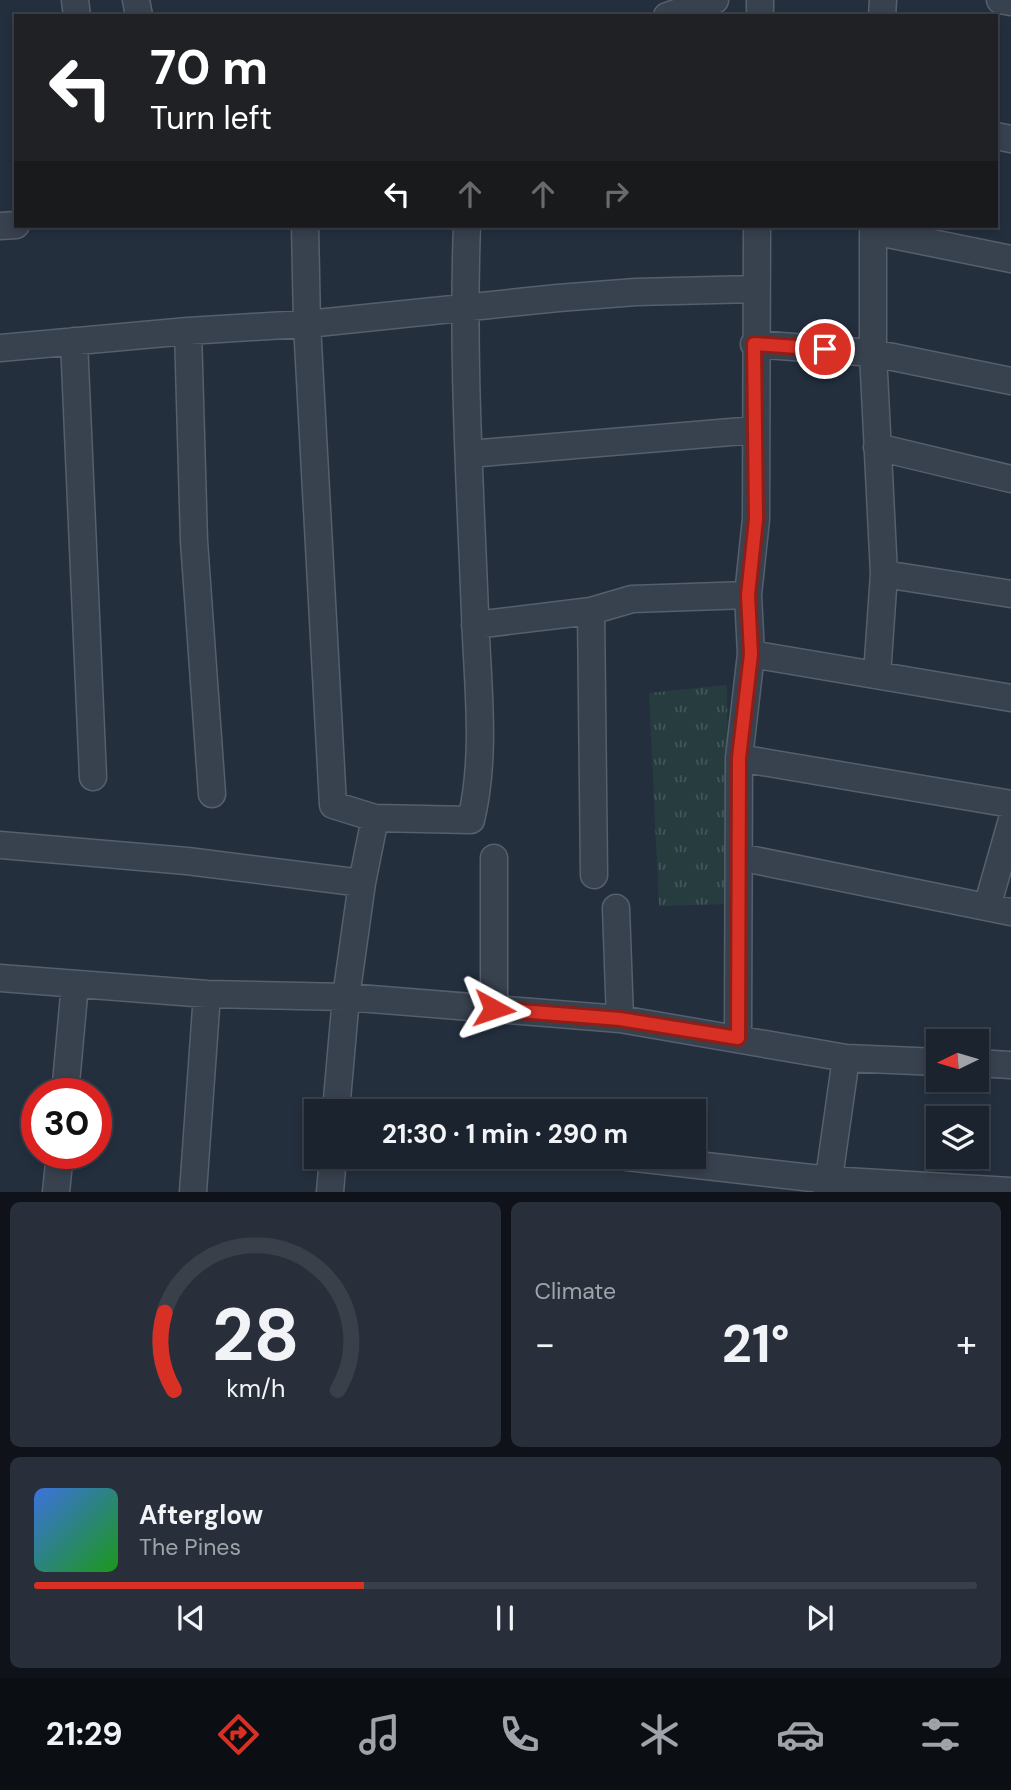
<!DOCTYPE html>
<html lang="en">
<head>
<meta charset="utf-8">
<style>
	body { margin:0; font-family:"DM Sans",sans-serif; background:#282f3a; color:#f1f3f6; height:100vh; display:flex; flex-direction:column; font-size:26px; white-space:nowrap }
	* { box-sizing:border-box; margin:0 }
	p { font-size:23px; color:#a0a4aa }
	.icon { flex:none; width:38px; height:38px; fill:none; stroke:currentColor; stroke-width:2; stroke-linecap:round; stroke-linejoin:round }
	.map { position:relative; height:1192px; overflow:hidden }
	.side { display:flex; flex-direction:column; gap:10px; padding:10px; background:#0f1319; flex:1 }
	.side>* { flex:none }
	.top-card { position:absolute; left:14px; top:14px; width:984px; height:214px; border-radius:0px; box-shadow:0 4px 10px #0003,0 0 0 2px #39404a; background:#202124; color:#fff; overflow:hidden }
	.needle { width:46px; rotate:265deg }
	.buttons { position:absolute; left:926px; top:1029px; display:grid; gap:14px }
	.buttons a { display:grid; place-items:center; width:63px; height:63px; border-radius:0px; background:#1b232e; box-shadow:0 4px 10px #0003,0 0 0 2px #39404a; font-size:35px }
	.speed { position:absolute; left:21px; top:1078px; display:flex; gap:14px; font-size:35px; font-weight:700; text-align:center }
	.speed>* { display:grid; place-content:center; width:91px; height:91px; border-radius:50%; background:#1b232e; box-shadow:0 4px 10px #0003,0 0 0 2px #39404a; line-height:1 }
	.speed .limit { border:10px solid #d22; background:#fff; color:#111 }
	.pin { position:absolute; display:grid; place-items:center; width:60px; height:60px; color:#fff; margin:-30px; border:4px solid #fff; border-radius:50%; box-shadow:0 2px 7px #0007 }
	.me { position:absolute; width:77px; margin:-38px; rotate:95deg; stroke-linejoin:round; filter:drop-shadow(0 0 5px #0008) }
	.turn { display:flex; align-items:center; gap:24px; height:147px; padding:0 21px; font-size:32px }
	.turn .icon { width:91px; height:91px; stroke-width:2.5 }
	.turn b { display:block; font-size:49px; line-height:60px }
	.lanes { display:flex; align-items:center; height:66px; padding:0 21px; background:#0003; justify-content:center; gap:35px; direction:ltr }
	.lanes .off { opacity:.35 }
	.big { font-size:52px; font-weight:700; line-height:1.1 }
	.side .card { flex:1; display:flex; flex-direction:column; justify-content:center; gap:10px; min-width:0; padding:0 24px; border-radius:10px; background:#282f3a }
	.side .dial { align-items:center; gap:0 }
	.dial svg { height:182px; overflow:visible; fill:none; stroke:#39404a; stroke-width:7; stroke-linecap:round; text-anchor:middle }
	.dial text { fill:#f1f3f6; stroke:none }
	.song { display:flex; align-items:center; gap:21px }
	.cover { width:84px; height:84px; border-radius:10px; background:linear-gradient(135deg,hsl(220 70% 55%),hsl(120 70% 35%)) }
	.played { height:7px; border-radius:4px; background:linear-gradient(90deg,#d93025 35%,#39404a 35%) }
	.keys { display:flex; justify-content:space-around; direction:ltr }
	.heat { display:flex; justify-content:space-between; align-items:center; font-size:38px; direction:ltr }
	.side .tiles { flex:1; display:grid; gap:10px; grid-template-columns:1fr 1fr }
	.card:last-child { grid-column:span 2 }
	.trip { position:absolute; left:304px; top:1099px; width:402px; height:70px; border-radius:0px; background:#1b232e; box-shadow:0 4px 10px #0003,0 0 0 2px #39404a; font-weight:700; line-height:70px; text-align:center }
	.menu { display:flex; height:112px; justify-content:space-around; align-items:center; background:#0b0e12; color:#a0a4aa }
	.menu .icon { width:49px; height:49px }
	.menu .selected { color:#d93025 }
	.menu b { font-size:32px; color:#f1f3f6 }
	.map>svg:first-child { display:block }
</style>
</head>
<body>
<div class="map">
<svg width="1011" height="1192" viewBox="0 0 1011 1192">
	<defs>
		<pattern id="park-tufts" width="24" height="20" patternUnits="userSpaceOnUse" patternTransform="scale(1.75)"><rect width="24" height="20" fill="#263c3f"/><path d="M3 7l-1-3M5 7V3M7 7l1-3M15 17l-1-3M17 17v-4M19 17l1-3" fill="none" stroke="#435659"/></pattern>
	</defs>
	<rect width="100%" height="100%" fill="#242f3e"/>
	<!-- park -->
	<path fill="url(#park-tufts)" d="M727 685 729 904 659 906 649 693Z"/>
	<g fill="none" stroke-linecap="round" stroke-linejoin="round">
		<defs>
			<path id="street" d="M75 0 77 16
				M136 0 139 16
				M760 0V16
				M1000 0 1011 2
				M667 16 715 0
				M882 16 883 0
				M996 136 1011 139
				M0 226 16 225
				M305 226 307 324 333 805 375 818 471 820C487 754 477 680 475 613 470 484 462 355 467 226
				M874 226 873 231 1011 259
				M873 231V353L884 574 877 675
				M188 331 194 541 212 794
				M74 341 93 777
				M754 344 873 353 1011 381
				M0 348 188 331 317 323 558 298 636 292 754 289
				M877 447 1011 479
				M469 454 755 430
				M884 574 1011 594
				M591 611 594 875
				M475 625 591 611 632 599 748 595
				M751 654 1011 698
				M739 758 1011 804
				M0 845 187 861 362 883 346 997 336 1111
				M739 857 1011 912
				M362 883 375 818
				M987 907 1011 823
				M616 908 620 1019
				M0 978 207 994 346 997 620 1019 846 1058 938 1062
				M494 1009V858
				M738 1039 739 758 751 654 748 595 756 519 757 226
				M976 1063 1011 1065
				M65 1094 75 984
				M627 1157 829 1180 1011 1191
				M56 1192 60 1153
				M193 1192 207 994
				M330 1192 333 1157
				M827 1192 846 1058"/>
		</defs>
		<!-- street casing -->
		<use href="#street" stroke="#565f6c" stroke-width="29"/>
		<!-- street -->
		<use href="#street" stroke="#38414e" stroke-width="26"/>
	</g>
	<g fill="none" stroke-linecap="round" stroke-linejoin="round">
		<defs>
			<path id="route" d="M494 1009 620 1019 738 1038 739 758 751 654 748 595 756 519 754 344 825 349"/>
		</defs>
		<!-- route casing -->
		<use href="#route" stroke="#8d1f18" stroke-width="18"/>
		<!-- route -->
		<use href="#route" stroke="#d93025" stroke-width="12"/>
	</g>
</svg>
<div class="buttons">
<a><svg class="needle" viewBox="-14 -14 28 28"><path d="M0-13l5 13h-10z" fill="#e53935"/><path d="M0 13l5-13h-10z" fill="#a0a4aa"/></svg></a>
<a><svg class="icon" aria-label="layers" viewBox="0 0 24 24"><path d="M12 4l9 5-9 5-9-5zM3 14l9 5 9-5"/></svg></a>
</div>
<div class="speed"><div class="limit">30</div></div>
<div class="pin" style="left:825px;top:349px;background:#d93025"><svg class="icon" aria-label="arrive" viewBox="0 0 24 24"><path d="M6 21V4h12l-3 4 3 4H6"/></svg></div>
<svg class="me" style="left:494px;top:1009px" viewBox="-20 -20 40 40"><path d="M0-17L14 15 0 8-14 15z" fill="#d93025" stroke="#fff" stroke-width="4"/></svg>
<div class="trip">21:30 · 1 min · 290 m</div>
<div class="top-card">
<div class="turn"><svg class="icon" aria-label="left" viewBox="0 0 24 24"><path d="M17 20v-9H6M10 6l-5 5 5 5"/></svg><div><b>70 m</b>Turn left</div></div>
<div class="lanes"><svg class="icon" aria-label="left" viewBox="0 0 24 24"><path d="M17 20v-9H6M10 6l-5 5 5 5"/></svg><svg class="icon off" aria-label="ahead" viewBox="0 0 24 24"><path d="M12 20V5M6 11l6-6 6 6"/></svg><svg class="icon off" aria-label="ahead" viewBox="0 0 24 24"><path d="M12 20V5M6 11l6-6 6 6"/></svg><svg class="icon off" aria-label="right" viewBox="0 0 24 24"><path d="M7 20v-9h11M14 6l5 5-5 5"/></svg></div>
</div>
</div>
<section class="side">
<div class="tiles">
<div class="card dial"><svg viewBox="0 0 100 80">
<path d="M14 69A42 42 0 1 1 86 69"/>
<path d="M14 69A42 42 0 0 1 10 35" stroke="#d93025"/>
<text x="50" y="56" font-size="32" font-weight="700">28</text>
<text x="50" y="72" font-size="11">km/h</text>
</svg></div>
<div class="card"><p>Climate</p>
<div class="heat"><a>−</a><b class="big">21°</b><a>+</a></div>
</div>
<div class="card">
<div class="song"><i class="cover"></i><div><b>Afterglow</b><p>The Pines</p></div></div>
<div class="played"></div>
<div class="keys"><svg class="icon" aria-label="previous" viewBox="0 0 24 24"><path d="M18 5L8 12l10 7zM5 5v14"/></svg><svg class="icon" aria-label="pause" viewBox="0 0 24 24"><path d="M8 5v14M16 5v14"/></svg><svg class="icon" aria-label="next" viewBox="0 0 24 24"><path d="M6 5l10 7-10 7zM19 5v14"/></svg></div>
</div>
</div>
</section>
<nav class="menu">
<b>21:29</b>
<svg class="icon selected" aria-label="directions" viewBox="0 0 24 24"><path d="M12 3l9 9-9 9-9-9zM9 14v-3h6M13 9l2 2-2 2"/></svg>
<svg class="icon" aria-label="music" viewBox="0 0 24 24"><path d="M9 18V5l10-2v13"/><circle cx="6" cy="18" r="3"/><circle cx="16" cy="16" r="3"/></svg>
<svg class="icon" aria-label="phone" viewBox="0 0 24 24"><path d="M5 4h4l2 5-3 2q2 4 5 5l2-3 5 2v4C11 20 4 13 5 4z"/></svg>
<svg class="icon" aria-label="climate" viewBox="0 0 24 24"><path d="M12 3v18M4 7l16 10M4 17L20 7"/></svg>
<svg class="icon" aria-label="car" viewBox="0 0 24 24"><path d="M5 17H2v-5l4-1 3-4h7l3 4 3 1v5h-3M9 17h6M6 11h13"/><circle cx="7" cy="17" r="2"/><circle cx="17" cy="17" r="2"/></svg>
<svg class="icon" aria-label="filters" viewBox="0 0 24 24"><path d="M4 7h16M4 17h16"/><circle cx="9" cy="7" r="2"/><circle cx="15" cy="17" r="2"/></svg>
</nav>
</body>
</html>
